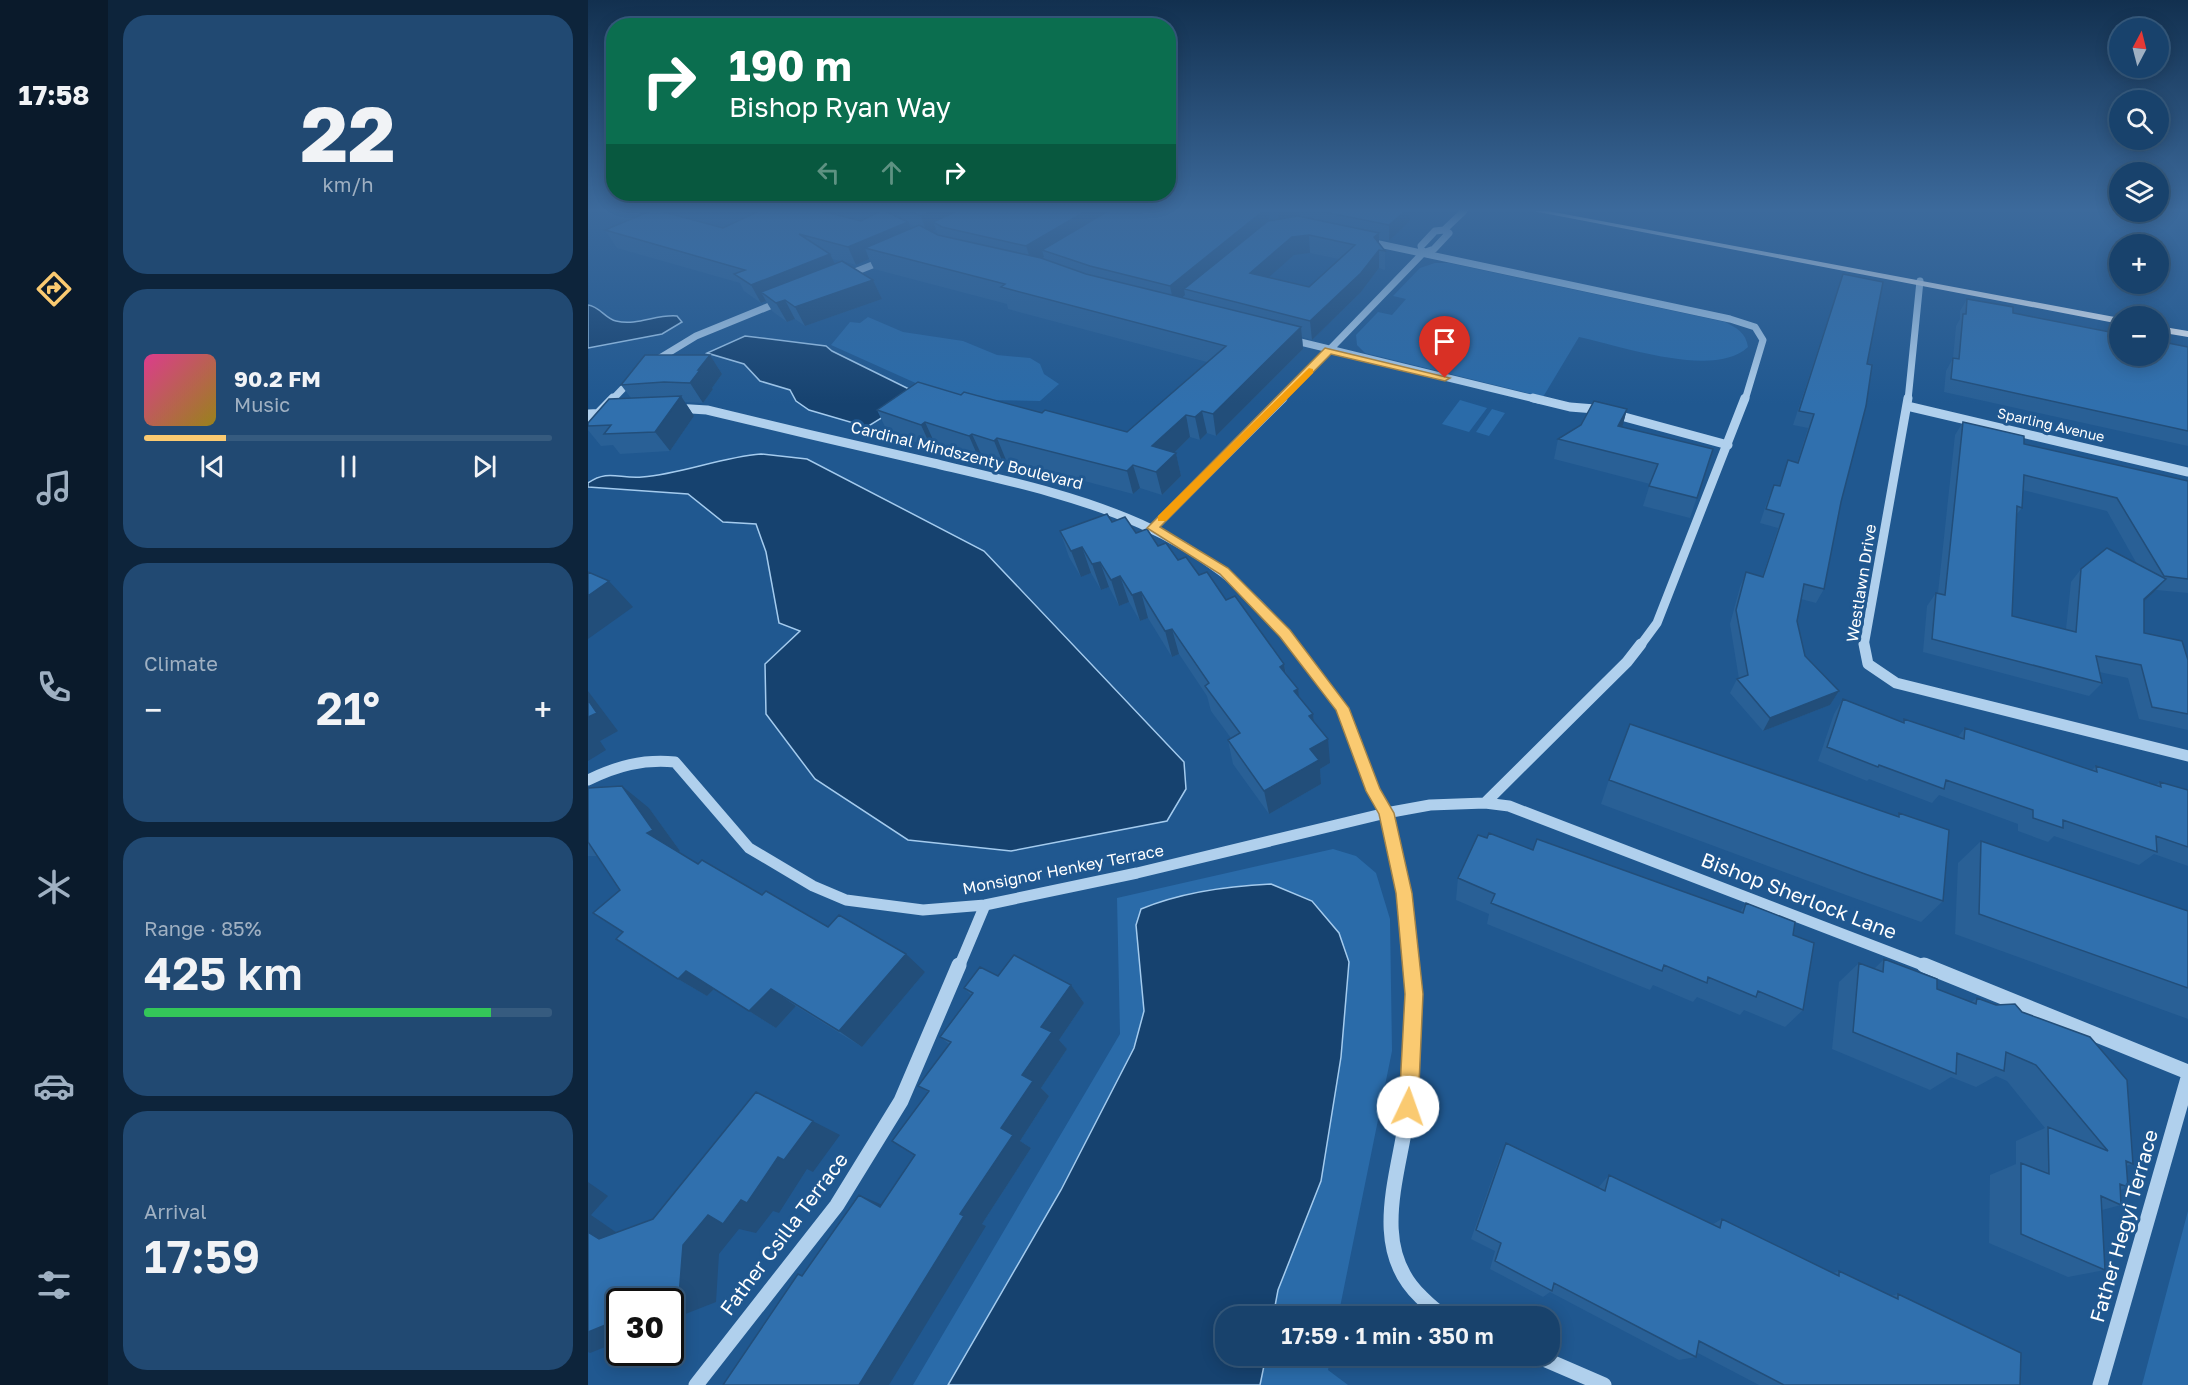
<!DOCTYPE html>
<html lang="en">
<head>
<meta charset="utf-8">
<style>
	body { margin:0; font-family:"Golos Text",sans-serif; background:#214972; color:#f1f3f6; height:100vh; display:flex; flex-direction:column; font-size:22px; white-space:nowrap }
	* { box-sizing:border-box; margin:0 }
	p { font-size:20px; color:#9fb0c2 }
	.icon { flex:none; width:33px; height:33px; fill:none; stroke:currentColor; stroke-width:2; stroke-linecap:round; stroke-linejoin:round }
	.map { position:relative; flex:1; overflow:hidden }
	.drawer { display:flex; flex-direction:column; gap:15px; padding:15px; background:#0d243b; width:480px }
	.drawer>* { flex:none }
	.guide { position:absolute; left:18px; top:18px; width:570px; height:183px; border-radius:24px; box-shadow:0 3px 15px #0003,0 0 0 2px #365b7f; background:#0b6e4f; color:#fff; overflow:hidden }
	.needle { width:39px; rotate:7deg }
	.controls { position:absolute; left:1521px; top:18px; display:grid; gap:12px }
	.controls a { display:grid; place-items:center; width:60px; height:60px; border-radius:50%; background:#18426c; box-shadow:0 3px 15px #0003,0 0 0 2px #365b7f; font-size:30px }
	.speed { position:absolute; left:18px; top:1288px; display:flex; gap:12px; font-size:30px; font-weight:700; text-align:center }
	.speed>* { display:grid; place-content:center; width:78px; height:78px; border-radius:50%; background:#18426c; box-shadow:0 3px 15px #0003,0 0 0 2px #365b7f; line-height:1 }
	.speed .limit { border:3px solid #111; border-radius:9px; background:#fff; color:#111 }
	.pin { position:absolute; display:grid; place-items:center; width:51px; height:51px; color:#fff; margin:-62px -26px; border-radius:50% 50% 50% 0; rotate:-45deg; box-shadow:0 0 6px #0007 }
	.pin .icon { rotate:45deg }
	.me { position:absolute; width:66px; margin:-33px; rotate:3deg; stroke-linejoin:round; filter:drop-shadow(0 0 4px #0008) }
	.turn { display:flex; align-items:center; gap:21px; height:126px; padding:0 24px; font-size:27px }
	.turn .icon { width:78px; height:78px; stroke-width:2.5 }
	.turn b { display:block; font-size:42px; line-height:51px }
	.lanes { display:flex; align-items:center; height:57px; padding:0 24px; background:#0003; justify-content:center; gap:30px; direction:ltr }
	.lanes .off { opacity:.35 }
	.big { font-size:45px; font-weight:600; line-height:1.1 }
	.drawer .card { flex:1; display:flex; flex-direction:column; justify-content:center; gap:9px; min-width:0; padding:0 21px; border-radius:24px; background:#214972 }
	.drawer .dial { align-items:center; gap:0 }
	.dial b { font-size:78px; line-height:1 }
	.song { display:flex; align-items:center; gap:18px }
	.cover { width:72px; height:72px; border-radius:9px; background:linear-gradient(135deg,hsl(330 70% 55%),hsl(50 70% 35%)) }
	.played { height:6px; border-radius:3px; background:linear-gradient(90deg,#faca71 20%,#365b7f 20%) }
	.keys { display:flex; justify-content:space-around; direction:ltr }
	.heat { display:flex; justify-content:space-between; align-items:center; font-size:33px; direction:ltr }
	.charge { height:9px; border-radius:4px; background:linear-gradient(90deg,#34c759 85%,#365b7f 0) }
	.trip { position:absolute; left:627px; top:1306px; width:345px; height:60px; border-radius:24px; background:#18426c; box-shadow:0 3px 15px #0003,0 0 0 2px #365b7f; font-weight:600; line-height:60px; text-align:center }
	main { display:flex; flex:1; min-height:0 }
	.tab-bar { display:flex; flex-direction:column; width:108px; justify-content:space-around; align-items:center; background:#0a1a2b; color:#9fb0c2 }
	.tab-bar .icon { width:42px; height:42px }
	.tab-bar .selected { color:#faca71 }
	.tab-bar b { font-size:27px; color:#f1f3f6 }
	.map>svg:first-child { display:block }
</style>
</head>
<body>
<main>
<nav class="tab-bar">
<b>17:58</b>
<svg class="icon selected" aria-label="directions" viewBox="0 0 24 24"><path d="M12 3l9 9-9 9-9-9zM9 14v-3h6M13 9l2 2-2 2"/></svg>
<svg class="icon" aria-label="music" viewBox="0 0 24 24"><path d="M9 18V5l10-2v13"/><circle cx="6" cy="18" r="3"/><circle cx="16" cy="16" r="3"/></svg>
<svg class="icon" aria-label="phone" viewBox="0 0 24 24"><path d="M5 4h4l2 5-3 2q2 4 5 5l2-3 5 2v4C11 20 4 13 5 4z"/></svg>
<svg class="icon" aria-label="climate" viewBox="0 0 24 24"><path d="M12 3v18M4 7l16 10M4 17L20 7"/></svg>
<svg class="icon" aria-label="car" viewBox="0 0 24 24"><path d="M5 17H2v-5l4-1 3-4h7l3 4 3 1v5h-3M9 17h6M6 11h13"/><circle cx="7" cy="17" r="2"/><circle cx="17" cy="17" r="2"/></svg>
<svg class="icon" aria-label="filters" viewBox="0 0 24 24"><path d="M4 7h16M4 17h16"/><circle cx="9" cy="7" r="2"/><circle cx="15" cy="17" r="2"/></svg>
</nav>
<section class="drawer">
<div class="card dial"><b>22</b><p>km/h</p></div>
<div class="card">
<div class="song"><i class="cover"></i><div><b>90.2 FM</b><p>Music</p></div></div>
<div class="played"></div>
<div class="keys"><svg class="icon" aria-label="previous" viewBox="0 0 24 24"><path d="M18 5L8 12l10 7zM5 5v14"/></svg><svg class="icon" aria-label="pause" viewBox="0 0 24 24"><path d="M8 5v14M16 5v14"/></svg><svg class="icon" aria-label="next" viewBox="0 0 24 24"><path d="M6 5l10 7-10 7zM19 5v14"/></svg></div>
</div>
<div class="card"><p>Climate</p>
<div class="heat"><a>−</a><b class="big">21°</b><a>+</a></div>
</div>
<div class="card"><p>Range · 85%</p><b class="big">425 km</b><div class="charge"></div></div>
<div class="card"><p>Arrival</p><b class="big">17:59</b></div>
</section>
<div class="map">
<svg width="1600" height="1385" viewBox="0 0 1600 1385">
	<rect width="100%" height="100%" fill="#205890"/>
	<!-- green -->
	<path fill="#2a6ba9" d="M847 263H861L1137 322C1149 328 1158 333 1160 347 1127 379 1033 346 991 337L955 397 777 353 769 345 768 335 790 312 804 315 818 299 805 296 832 268Z
		M280 317 315 332 375 341 409 355 442 358 452 364 456 374 471 384 452 401 394 400 341 389 243 345 262 322 272 323Z
		M872 400 899 408 881 432 854 424Z
		M904 409 917 413 901 436 888 432Z
		M745 849 768 856 788 873 802 919 804 1051 750 1317H638V1356H743L740 1370 760 1385H325L532 1034 529 898Z
		M1600 1211V1385H1554Z"/>
	<!-- water -->
	<path fill="#16426f" stroke="#a4cbee" stroke-width="1.5" d="M0 305C11 306 18 319 28 321 50 326 68 314 89 316L94 322 74 334 0 348Z
		M157 336 238 346 244 351 325 391 300 414 279 427 221 410 208 401 202 390 172 381 156 364 119 353Z
		M173 454 219 459 396 551 596 762 598 789 579 821 423 851 320 840 227 779 178 714 177 664 212 631 191 623 178 552 168 524 135 522 100 494 0 487V483C20 469 31 479 54 477 94 474 133 457 173 454Z
		M683 884 724 901 751 933 761 962 753 1057 733 1181 690 1290 685 1317H638V1356H678L672 1385H360L473 1190 546 1048 556 1011 548 925 553 909C594 892 639 886 683 884Z"/>
	<g fill="none" stroke-linecap="round" stroke-linejoin="round">
		<!-- minor-far3 -->
		<path stroke="#b0d0ed" stroke-width="7" d="M777 241 1142 319 1167 327 1175 340 1157 400
			M835 253 833 246 847 231 856 230 876 211
			M259 275 297 260
			M700 339 951 400
			M62 364 108 336 194 301
			M24 400 44 379
			M693 400 835 253 846 249 861 233 856 230
			M1320 400 1332 281"/>
		<!-- minor-far2 -->
		<path stroke="#b0d0ed" stroke-width="9" d="M945 398 982 407 1007 409 1140 445
			M1319 406 1600 472
			M87 408 119 410C194 428 270 446 345 463 489 497 612 521 707 646
			M0 414 21 413
			M0 424 25 398
			M565 528 695 398
			M1052 646 1069 623 1157 398
			M1276 646 1320 398"/>
		<!-- minor-far1 -->
		<path stroke="#b0d0ed" stroke-width="11" d="M705 644 754 708 786 791 798 813 816 893 823 967
			M1276 644 1280 664 1308 683 1600 756
			M0 780C29 766 54 759 87 762L161 848 225 886 258 900 335 910 397 905 549 873 798 813 842 805 897 803 921 806 1340 967
			M897 803 1039 662 1053 644
			M371 967 397 905"/>
		<!-- minor -->
		<path stroke="#b0d0ed" stroke-width="15" d="M823 965C828 1011 825 1060 820 1107 813 1171 779 1246 833 1297 841 1305 848 1312 858 1317
			M1336 965 1600 1072
			M949 1356 1016 1385
			M108 1385 249 1205 313 1101 371 965
			M1512 1385 1600 1078"/>
		<!-- major -->
		<path fill="#f7faff" fill-rule="evenodd" d="M945 211H960L1532 318V324Z
			M1570 326 1600 331V337L1570 332Z"/>
	</g>
	<!-- wall -->
	<path fill="#296096" fill-rule="evenodd" d="M309 211H681L682 221 690 219V211H822V221L801 241 791 239V244L797 251V270L791 268 773 292 724 340 714 337 715 349 628 436 619 433 612 440 602 437 586 453H588L593 476 574 495 552 488 545 494 418 460 415 463 394 456 391 459 347 444 343 447 300 433 289 410 373 395 539 432 619 362 420 309 419 304 286 269 281 259 268 265 254 261 285 280 294 299 217 326 207 319 199 322 184 311 178 301 173 303 156 291 152 283 29 248 17 230 135 228 244 213 273 221 313 219ZM320 223 327 227 322 229ZM348 229 350 235 343 232ZM722 253 751 259 721 287 680 277 706 255ZM244 259 253 261 247 264Z
		M1255 274 1253 502 1236 589 1228 603 1213 599 1209 621 1217 656 1251 691 1242 705 1175 731 1142 693 1149 679H1151L1142 624 1152 587 1158 572 1174 577 1190 528 1172 523 1180 499 1186 485 1191 486 1200 460 1209 463 1220 428 1205 425 1250 288Z
		M1379 299 1425 313 1600 347V446L1356 392 1358 371 1365 358 1368 326 1372 319V311Z
		M122 355 134 374 124 388 125 389 115 403 97 402 106 416 82 451 32 454 25 445 13 446 0 430V423L43 398 33 385Z
		M1039 409 1034 427 1125 449 1102 518 1055 506 1062 484 966 459 970 439Z
		M1375 422 1436 444 1600 481V593L1568 590 1556 601V633L1600 660V730L1551 719 1540 678 1511 672 1514 683 1501 696 1335 652 1339 606 1348 593H1350L1367 435ZM1435 490 1519 511 1549 564 1493 569 1483 582 1478 629 1424 616 1428 515 1434 508Z
		M524 522 548 533 570 546 611 575 638 600 696 664 698 673 711 697 725 714 726 722 742 763 732 769 733 784 681 814 645 764 640 740 643 738 623 711 619 696 591 654 584 657 560 618 552 621 541 602 531 606 521 587 513 590 503 573 493 577 481 557 472 531Z
		M1255 699 1314 722 1316 719 1370 737 1377 728 1504 770 1508 766 1568 785 1572 782 1600 790V866L1566 854 1551 865 1466 836 1460 842 1430 831V824L1351 795 1344 803 1281 779 1279 781 1230 761 1246 714Z
		M1021 780 1309 816 1311 813 1355 901 1333 922 1258 895 1013 804Z
		M0 788 61 808 92 851 90 852 110 864 240 927 337 972 274 1047 208 1006 188 1028 126 989 119 996 90 979 35 932 32 890 9 856H0Z
		M899 838 945 850 1152 912 1158 903 1205 935 1215 1010 1197 1027 1156 1010 1152 1015 1109 997 1105 1002 1065 985 1062 990 899 924 901 914 868 900 870 878Z
		M1393 841 1600 911V1019L1367 934 1370 863Z
		M1296 959 1349 989 1383 1002 1389 998 1545 1164 1538 1166 1540 1187 1532 1190 1533 1205 1514 1210 1517 1270 1480 1277 1401 1243 1402 1175 1428 1164V1141L1457 1128 1419 1081 1408 1076 1388 1087 1363 1077 1342 1090 1244 1049 1251 982 1271 963 1286 969Z
		M410 976 483 985 496 1003 471 1040 479 1049 453 1088 461 1096 432 1141 443 1148 394 1224 398 1226 215 1275 294 1204 327 1155 340 1092 330 1086 361 1044 352 1037 383 995 376 988Z
		M918 1143 1010 1188 1021 1175 1125 1224 1134 1219 1245 1273 1251 1271 1303 1296 1310 1294 1432 1385H1171L1108 1352V1357L1091 1360 962 1292 955 1297 902 1269 907 1251 883 1239 912 1156Z"/>
	<!-- shaded-wall -->
	<path fill="#224e7a" d="M344 211H385L345 222 348 229 339 234 333 216Z
		M498 211H531L454 250 456 257 444 264 438 246Z
		M681 211 682 228 596 289 597 295 586 305 582 286 674 212Z
		M690 211H711L712 222 691 226Z
		M817 211H822V221L801 241V225Z
		M320 222 327 239 277 248 281 259 268 265 260 247Z
		M791 233V268L773 292 724 340 722 321 786 237Z
		M721 235 722 253 706 255 664 292 662 273 704 237Z
		M242 254 251 272 173 292 178 301 173 303 163 285Z
		M285 280 294 299 217 326 207 307Z
		M197 300 207 319 199 322 188 303Z
		M713 327 715 349 628 436 625 414Z
		M122 355 134 374 124 388 125 389 115 403 102 383 110 370Z
		M93 396 106 416 82 451 67 432Z
		M1039 409 1034 428 1030 426Z
		M614 411 619 433 612 440 607 417Z
		M598 415 602 437 570 469 564 446Z
		M337 422 347 444 343 447 333 425Z
		M384 434 394 456 391 459 381 436Z
		M409 438 418 460 415 463 406 441Z
		M588 453 593 476 574 495 568 472Z
		M545 465 552 488 545 494 539 471Z
		M494 547 503 573 493 577 483 551Z
		M512 562 521 587 513 590 504 564Z
		M532 576 541 602 531 606 523 580Z
		M1578 579 1566 592 1544 612 1556 599Z
		M21 581 45 607 0 639V596Z
		M553 592 560 618 552 621 544 595Z
		M584 629 591 654 584 657 577 631Z
		M696 664 700 689 692 667Z
		M710 689 713 713 706 691Z
		M0 691 30 731 12 741 18 750 0 761Z
		M1251 691 1242 705 1175 731 1182 718Z
		M725 714 728 738 721 716Z
		M740 739 742 763 732 769 733 784 681 814 676 791 722 749Z
		M34 786 61 808 92 851 86 855 59 833Z
		M318 954 337 972 274 1047 251 1031Z
		M98 971 126 989 119 996 90 979Z
		M483 985 496 1003 471 1040 479 1049 453 1088 461 1096 432 1141 443 1148 394 1224 398 1226 301 1385H271L372 1214 413 1128 453 1027Z
		M183 989 208 1006 188 1028 161 1011Z
		M168 1092 252 1135 225 1172 219 1169 191 1213 185 1211 168 1233 151 1229 131 1254 128 1302 82 1320V1302H75L95 1245 120 1215Z
		M0 1182 20 1196 3 1215 51 1248 11 1239 0 1232Z
		M271 1195 297 1206 292 1207Z
		M32 1319V1341L2 1353 0 1352V1332Z"/>
	<!-- building -->
	<path fill="#3070ae" stroke="#224e7a" stroke-width="1.5" fill-rule="evenodd" d="M62 211H72L135 228 171 211H234L273 221 292 211H297L320 222 260 247 211 234 242 254 163 285 146 274 157 270 17 230Z
		M322 211H344L333 216Z
		M369 211H498L438 246 354 227 345 222Z
		M520 211H679L674 212 582 286 502 266 454 250Z
		M731 211H817L801 225Z
		M710 216 791 233 786 237 797 251 791 250 773 273 722 321 596 289 680 221ZM721 235 767 245 721 287 662 273 704 237Z
		M331 225 350 235 453 258 498 274 713 327 625 414 614 411 607 417 598 415 564 446 588 453 568 472 545 465 539 471 409 438 406 441 384 434 381 436 337 422 333 425 289 410 330 382 373 395 376 392 454 413 457 410 539 432 638 346 413 287 417 284 277 248Z
		M254 261 285 280 207 307 197 300 188 303 173 292Z
		M1255 274 1295 282 1279 364 1284 365 1278 406 1253 502 1236 589 1216 584 1209 621 1217 656 1251 691 1182 718 1149 679 1160 675 1148 610 1158 572 1175 577 1196 514 1178 509 1186 485 1192 486 1200 460 1210 463 1226 414 1211 411Z
		M1379 299 1425 307V313L1532 334V356H1570V341L1600 347V431L1363 379 1365 358 1371 359 1375 314H1378Z
		M57 355H122L110 370H112L102 383 76 382 33 385Z
		M93 396 67 432 16 434 23 425 0 426V423L21 399Z
		M1006 401 1039 409 1030 426 1125 449 1109 498 1061 486 1070 464 970 439 993 425Z
		M1375 422 1436 436V444L1600 481V579L1576 576 1529 498 1436 475 1434 508 1429 506 1424 616 1488 632 1493 569 1519 548 1578 579 1556 599V633L1594 641 1600 660V714L1564 707 1553 665 1508 656 1514 683 1344 639 1348 593 1357 595Z
		M519 514 524 522 537 517 548 533 559 529 570 546 578 543 590 560 598 557 611 575 619 572 638 600 647 596 696 664 692 667 710 689 706 691 725 714 721 716 740 739 722 749 731 760 676 791 640 740 652 733 617 686 621 683 584 629 577 631 553 592 544 595 532 576 523 580 512 562 504 564 494 547 483 551 472 531Z
		M0 572 21 581 0 596Z
		M1255 699 1316 723V719L1376 739 1377 728 1509 772 1508 766 1573 787 1572 782 1600 790V847L1568 836 1569 852 1475 820V828L1445 818V810L1358 780 1356 789 1291 765 1290 767 1239 747Z
		M0 700 9 713 0 717Z
		M1042 724 1311 817V813L1361 830 1355 901 1277 874 1021 780Z
		M34 786 65 830 59 833 110 864 114 860 174 895 178 891 240 927 251 915 318 954 251 1031 183 989 161 1011 98 971 90 979 28 939 35 932 5 913 32 890 0 842V788Z
		M901 833 945 850 949 839 1155 913 1158 903 1207 922 1205 935 1226 943 1215 1010 1170 991 1168 997 1120 977 1119 983 1076 965 1074 971 903 903 907 894 870 878 890 835 899 838Z
		M1393 841 1600 911V988L1391 914Z
		M426 955 483 985 453 1027 464 1032 434 1075 445 1081 413 1128 425 1135 372 1214 376 1216 271 1385H135L210 1274 214 1276 271 1195 292 1207 327 1155 304 1141 341 1091 330 1086 363 1042 352 1037 385 993 376 988 392 967 410 976Z
		M1296 959 1349 979V989L1388 1004 1389 998 1408 1005 1427 1004 1434 1012 1502 1037 1539 1080 1545 1164 1538 1161 1540 1187 1532 1184 1533 1205 1513 1196 1517 1270 1433 1234V1163L1461 1174 1460 1127 1520 1151 1448 1065 1418 1052 1416 1071 1369 1053 1368 1074 1265 1032 1271 963 1295 972Z
		M168 1092 225 1121 196 1160 190 1157 159 1203 153 1200 135 1224 120 1215 95 1245 91 1296 75 1302H32V1319L0 1332V1232L11 1239 65 1219Z
		M918 1143 1017 1191 1021 1175 1132 1228 1134 1219 1251 1276V1271L1310 1299V1294L1433 1353 1432 1385H1196L1111 1341 1108 1357 966 1283 964 1291 907 1261 913 1243 888 1230Z"/>
	<!-- sky -->
	<linearGradient id="sky" x2="0" y2="1"><stop stop-color="#12304f"/><stop offset="0.52" stop-color="#3c6a9c"/><stop offset="1" stop-color="#3c6a9c" stop-opacity="0"/></linearGradient>
	<rect width="1600" height="404" fill="url(#sky)"/>
	<!-- route -->
	<path fill="#faca71" stroke="#a28349" stroke-width="1.5" d="M737 348 862 378 857 381 743 354 572 527 640 568 702 630 761 708 792 789 806 813 824 893 835 994 830 1107 827 1114 820 1117 814 1114 811 1107 817 994 808 893 791 814 778 791 748 710 692 637 632 574 559 528Z"/>
	<!-- slow -->
	<path fill="#f59e0b" d="M721 368 725 369V373L578 521H570V516Z"/>
	<g text-anchor="middle" stroke-width="6" stroke-linejoin="round" paint-order="stroke">
		<!-- far-street labels -->
		<g font-size="14" fill="#fff" stroke="#205890">
			<text transform="translate(1463 425) rotate(13)" y="5">Sparling Avenue</text>
		</g>
		<!-- street labels -->
		<g font-size="16" fill="#fff" stroke="#205890">
			<text transform="translate(379 455) rotate(14)" y="6">Cardinal Mindszenty Boulevard</text>
			<text transform="translate(1273 583) rotate(-81)" y="6">Westlawn Drive</text>
			<text transform="translate(475 869) rotate(-11)" y="6">Monsignor Henkey Terrace</text>
		</g>
		<!-- near-street labels -->
		<g font-size="20" fill="#fff" stroke="#205890">
			<text transform="translate(1211 896) rotate(21)" y="7">Bishop Sherlock Lane</text>
			<text transform="translate(1536 1226) rotate(-74)" y="7">Father Hegyi Terrace</text>
			<text transform="translate(196 1234) rotate(-53)" y="7">Father Csilla Terrace</text>
		</g>
	</g>
</svg>
<div class="controls">
<a><svg class="needle" viewBox="-14 -14 28 28"><path d="M0-13l5 13h-10z" fill="#e53935"/><path d="M0 13l5-13h-10z" fill="#9fb0c2"/></svg></a>
<a><svg class="icon" aria-label="search" viewBox="0 0 24 24"><circle cx="10" cy="10" r="6"/><path d="M15 15l6 6"/></svg></a>
<a><svg class="icon" aria-label="layers" viewBox="0 0 24 24"><path d="M12 4l9 5-9 5-9-5zM3 14l9 5 9-5"/></svg></a>
<a>+</a>
<a>−</a>
</div>
<div class="speed"><div class="limit">30</div></div>
<div class="pin" style="left:857px;top:378px;background:#d93025"><svg class="icon" aria-label="arrive" viewBox="0 0 24 24"><path d="M6 21V4h12l-3 4 3 4H6"/></svg></div>
<svg class="me" style="left:820px;top:1107px" viewBox="-20 -20 40 40"><circle r="19" fill="#fff"/><path d="M0-13L10 11 0 6-10 11z" fill="#faca71"/></svg>
<div class="trip">17:59 · 1 min · 350 m</div>
<div class="guide">
<div class="turn"><svg class="icon" aria-label="right" viewBox="0 0 24 24"><path d="M7 20v-9h11M14 6l5 5-5 5"/></svg><div><b>190 m</b>Bishop Ryan Way</div></div>
<div class="lanes"><svg class="icon off" aria-label="left" viewBox="0 0 24 24"><path d="M17 20v-9H6M10 6l-5 5 5 5"/></svg><svg class="icon off" aria-label="ahead" viewBox="0 0 24 24"><path d="M12 20V5M6 11l6-6 6 6"/></svg><svg class="icon" aria-label="right" viewBox="0 0 24 24"><path d="M7 20v-9h11M14 6l5 5-5 5"/></svg></div>
</div>
</div>
</main>
</body>
</html>
